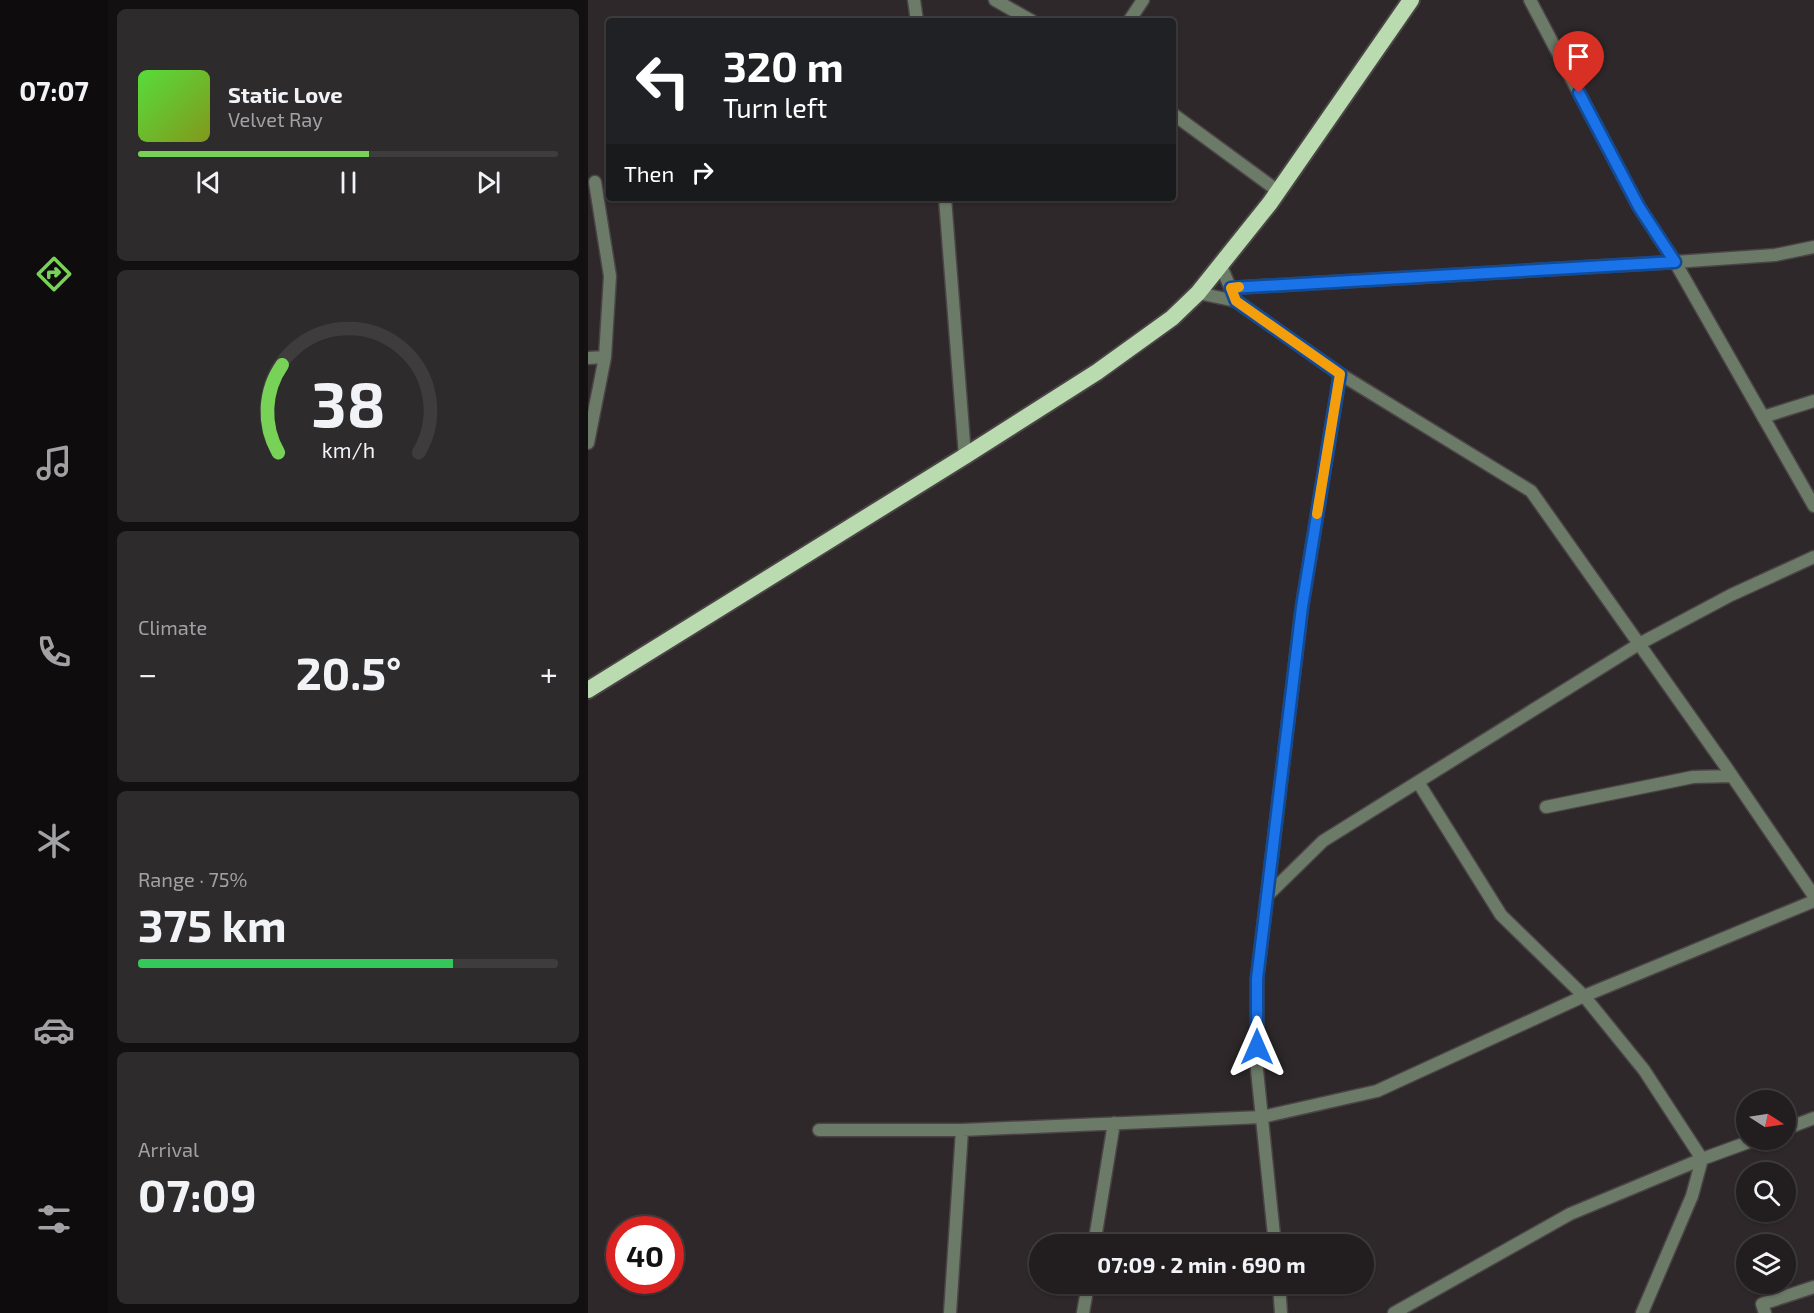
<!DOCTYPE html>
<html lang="en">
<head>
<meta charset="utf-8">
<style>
	body { margin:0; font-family:"Exo 2",sans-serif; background:#2e2b2d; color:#f1f3f6; height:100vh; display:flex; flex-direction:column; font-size:22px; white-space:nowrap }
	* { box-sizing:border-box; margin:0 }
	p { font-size:20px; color:#a2a2a5 }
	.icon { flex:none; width:33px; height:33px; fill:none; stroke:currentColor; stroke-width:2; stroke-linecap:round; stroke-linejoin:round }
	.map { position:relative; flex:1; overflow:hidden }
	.sheet { display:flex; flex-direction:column; gap:9px; padding:9px; background:#131012; width:480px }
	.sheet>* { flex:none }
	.banner { position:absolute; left:18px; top:18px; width:570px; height:183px; border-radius:6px; box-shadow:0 2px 4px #0004,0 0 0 2px #3f3c3e; background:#202124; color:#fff; overflow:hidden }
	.needle { width:39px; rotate:102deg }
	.controls { position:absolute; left:1148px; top:1090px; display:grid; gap:12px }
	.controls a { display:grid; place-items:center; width:60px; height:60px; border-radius:50%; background:#221e20; box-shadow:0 2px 4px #0004,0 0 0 2px #3f3c3e; font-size:30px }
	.speed { position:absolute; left:18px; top:1216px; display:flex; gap:12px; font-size:30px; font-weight:700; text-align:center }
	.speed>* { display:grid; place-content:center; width:78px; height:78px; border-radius:50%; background:#221e20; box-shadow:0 2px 4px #0004,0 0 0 2px #3f3c3e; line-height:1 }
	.speed .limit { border:9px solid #d22; background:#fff; color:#111 }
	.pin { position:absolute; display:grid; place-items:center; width:51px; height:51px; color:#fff; margin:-62px -26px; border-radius:50% 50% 50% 0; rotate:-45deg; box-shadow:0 0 6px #0007 }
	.pin .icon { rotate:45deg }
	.me { position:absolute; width:66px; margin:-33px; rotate:0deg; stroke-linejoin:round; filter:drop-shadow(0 0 4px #0008) }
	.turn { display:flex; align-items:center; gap:21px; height:126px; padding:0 18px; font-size:27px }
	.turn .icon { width:78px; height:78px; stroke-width:2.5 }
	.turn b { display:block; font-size:42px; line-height:51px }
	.then { display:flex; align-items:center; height:57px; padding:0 18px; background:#0003; gap:12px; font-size:22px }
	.big { font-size:45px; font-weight:700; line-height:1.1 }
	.sheet .tile { flex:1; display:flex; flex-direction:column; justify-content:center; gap:9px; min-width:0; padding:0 21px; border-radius:9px; background:#2e2b2d }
	.sheet .dial { align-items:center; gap:0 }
	.dial svg { height:156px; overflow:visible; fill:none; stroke:#3f3c3e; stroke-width:7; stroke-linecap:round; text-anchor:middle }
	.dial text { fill:#f1f3f6; stroke:none }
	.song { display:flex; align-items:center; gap:18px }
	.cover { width:72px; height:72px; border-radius:9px; background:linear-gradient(135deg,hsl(110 70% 55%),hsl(70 70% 35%)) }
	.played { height:6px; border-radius:3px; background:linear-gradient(90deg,#78d258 55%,#3f3c3e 55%) }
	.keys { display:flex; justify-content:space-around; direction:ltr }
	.heat { display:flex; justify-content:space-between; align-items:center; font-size:33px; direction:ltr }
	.charge { height:9px; border-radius:4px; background:linear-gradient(90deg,#34c759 75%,#3f3c3e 0) }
	.trip { position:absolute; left:441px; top:1234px; width:345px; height:60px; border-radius:30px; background:#221e20; box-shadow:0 2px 4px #0004,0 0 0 2px #3f3c3e; font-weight:700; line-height:60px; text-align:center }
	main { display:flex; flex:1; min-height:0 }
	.tab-bar { display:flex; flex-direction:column; width:108px; justify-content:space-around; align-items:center; background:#0e0c0d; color:#a2a2a5 }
	.tab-bar .icon { width:42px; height:42px }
	.tab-bar .selected { color:#78d258 }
	.tab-bar b { font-size:27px; color:#f1f3f6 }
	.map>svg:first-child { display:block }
</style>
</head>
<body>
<main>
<nav class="tab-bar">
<b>07:07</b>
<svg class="icon selected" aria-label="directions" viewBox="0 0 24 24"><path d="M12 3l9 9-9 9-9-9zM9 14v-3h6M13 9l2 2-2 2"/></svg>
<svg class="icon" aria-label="music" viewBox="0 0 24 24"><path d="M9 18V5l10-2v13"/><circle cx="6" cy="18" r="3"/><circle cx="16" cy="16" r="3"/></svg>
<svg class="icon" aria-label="phone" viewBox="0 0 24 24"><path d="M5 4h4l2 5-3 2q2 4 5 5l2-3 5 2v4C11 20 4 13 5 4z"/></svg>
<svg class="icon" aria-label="climate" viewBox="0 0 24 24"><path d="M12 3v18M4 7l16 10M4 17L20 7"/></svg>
<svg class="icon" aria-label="car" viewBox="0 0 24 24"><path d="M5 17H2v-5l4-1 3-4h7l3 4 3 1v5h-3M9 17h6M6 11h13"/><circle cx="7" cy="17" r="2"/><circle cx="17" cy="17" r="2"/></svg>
<svg class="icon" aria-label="filters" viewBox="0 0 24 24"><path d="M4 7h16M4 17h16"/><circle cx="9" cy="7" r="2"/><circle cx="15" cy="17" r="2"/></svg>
</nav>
<section class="sheet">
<div class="tile">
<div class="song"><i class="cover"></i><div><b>Static Love</b><p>Velvet Ray</p></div></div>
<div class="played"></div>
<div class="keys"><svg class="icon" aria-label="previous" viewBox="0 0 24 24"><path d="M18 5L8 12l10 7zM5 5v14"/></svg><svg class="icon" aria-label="pause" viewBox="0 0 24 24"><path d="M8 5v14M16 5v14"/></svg><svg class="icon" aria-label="next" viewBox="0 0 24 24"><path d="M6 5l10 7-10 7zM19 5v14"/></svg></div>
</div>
<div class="tile dial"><svg viewBox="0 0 100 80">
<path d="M14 69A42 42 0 1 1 86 69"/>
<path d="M14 69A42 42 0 0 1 16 24" stroke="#78d258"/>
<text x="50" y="56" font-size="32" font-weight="700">38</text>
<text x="50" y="72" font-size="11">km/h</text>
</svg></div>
<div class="tile"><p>Climate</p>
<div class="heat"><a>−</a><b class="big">20.5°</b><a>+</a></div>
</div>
<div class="tile"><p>Range · 75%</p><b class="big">375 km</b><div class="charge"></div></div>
<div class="tile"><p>Arrival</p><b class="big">07:09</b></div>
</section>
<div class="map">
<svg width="1226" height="1313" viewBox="0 0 1226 1313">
	<rect width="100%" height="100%" fill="#2e282a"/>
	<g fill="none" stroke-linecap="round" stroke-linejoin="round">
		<defs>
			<path id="minor" d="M326 0 329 21
				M407 0 444 21
				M942 0 1051 207 1087 262 1226 506
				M541 21 555 0
				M585 114 690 191
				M357 198 377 456
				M643 288 1087 262 1187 255 1226 247
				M0 358 17 357
				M752 374 943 491 1138 767 1226 896
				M1175 417 1226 401
				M0 443 17 357 22 276 7 182
				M830 782 913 915 996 996 1056 1070 1114 1159 1104 1196 1054 1313
				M958 807 1105 777 1144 776
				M679 896 735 841 1051 644 1143 595 1226 557
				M1197 1129 1226 1118
				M231 1130H374L674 1117 789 1091 996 996 1226 901
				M506 1245 526 1123
				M362 1313 374 1130
				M495 1313 500 1284
				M806 1313 982 1214 1114 1159 1166 1140
				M1177 1313 1174 1304 1226 1287"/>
			<path id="tertiary" d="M633 266 648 301
				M610 293 648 301 752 374 714 607 669 979V1070L687 1245
				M691 1284 693 1313"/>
			<path id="trunk" d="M0 690 377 456 509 372 584 318 610 293 682 203 823 0"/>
		</defs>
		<!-- minor casing -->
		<use href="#minor" stroke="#4a4446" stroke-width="15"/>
		<!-- tertiary casing -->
		<use href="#tertiary" stroke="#4a4446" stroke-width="15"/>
		<!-- trunk casing -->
		<use href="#trunk" stroke="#4a4446" stroke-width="20"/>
		<!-- minor -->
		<use href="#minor" stroke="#6c7a68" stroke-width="12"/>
		<!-- tertiary -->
		<use href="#tertiary" stroke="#6c7a68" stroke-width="12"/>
		<!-- trunk -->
		<use href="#trunk" stroke="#badab0" stroke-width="16"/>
	</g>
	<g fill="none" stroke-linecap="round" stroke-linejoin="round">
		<defs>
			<path id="route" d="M669 1047V979L714 607 752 374 648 301 643 288 1087 262 1051 207 991 93"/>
		</defs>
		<!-- route casing -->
		<use href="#route" stroke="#114b97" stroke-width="15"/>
		<!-- route -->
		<use href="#route" stroke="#1a73e8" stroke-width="10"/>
		<!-- slow -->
		<path stroke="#f59e0b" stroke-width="10" d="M651 287 643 288 648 301 752 374 729 514"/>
	</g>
</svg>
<div class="controls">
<a><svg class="needle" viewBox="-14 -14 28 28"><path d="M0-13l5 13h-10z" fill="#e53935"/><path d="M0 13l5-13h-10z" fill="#a2a2a5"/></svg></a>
<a><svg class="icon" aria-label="search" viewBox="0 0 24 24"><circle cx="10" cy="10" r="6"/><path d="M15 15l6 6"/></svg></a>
<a><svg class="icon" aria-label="layers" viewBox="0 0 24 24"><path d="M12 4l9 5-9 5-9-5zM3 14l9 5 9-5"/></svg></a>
</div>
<div class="speed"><div class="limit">40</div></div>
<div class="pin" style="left:991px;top:93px;background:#d93025"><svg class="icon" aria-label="arrive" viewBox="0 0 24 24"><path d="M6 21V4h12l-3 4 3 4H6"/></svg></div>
<svg class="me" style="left:669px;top:1047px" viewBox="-20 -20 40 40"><path d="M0-17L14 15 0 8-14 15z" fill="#1a73e8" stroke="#fff" stroke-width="4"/></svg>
<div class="trip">07:09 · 2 min · 690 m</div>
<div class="banner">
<div class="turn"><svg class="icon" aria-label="left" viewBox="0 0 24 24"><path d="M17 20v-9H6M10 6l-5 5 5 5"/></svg><div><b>320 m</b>Turn left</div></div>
<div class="then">Then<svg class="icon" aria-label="right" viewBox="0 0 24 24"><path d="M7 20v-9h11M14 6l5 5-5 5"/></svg></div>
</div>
</div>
</main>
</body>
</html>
